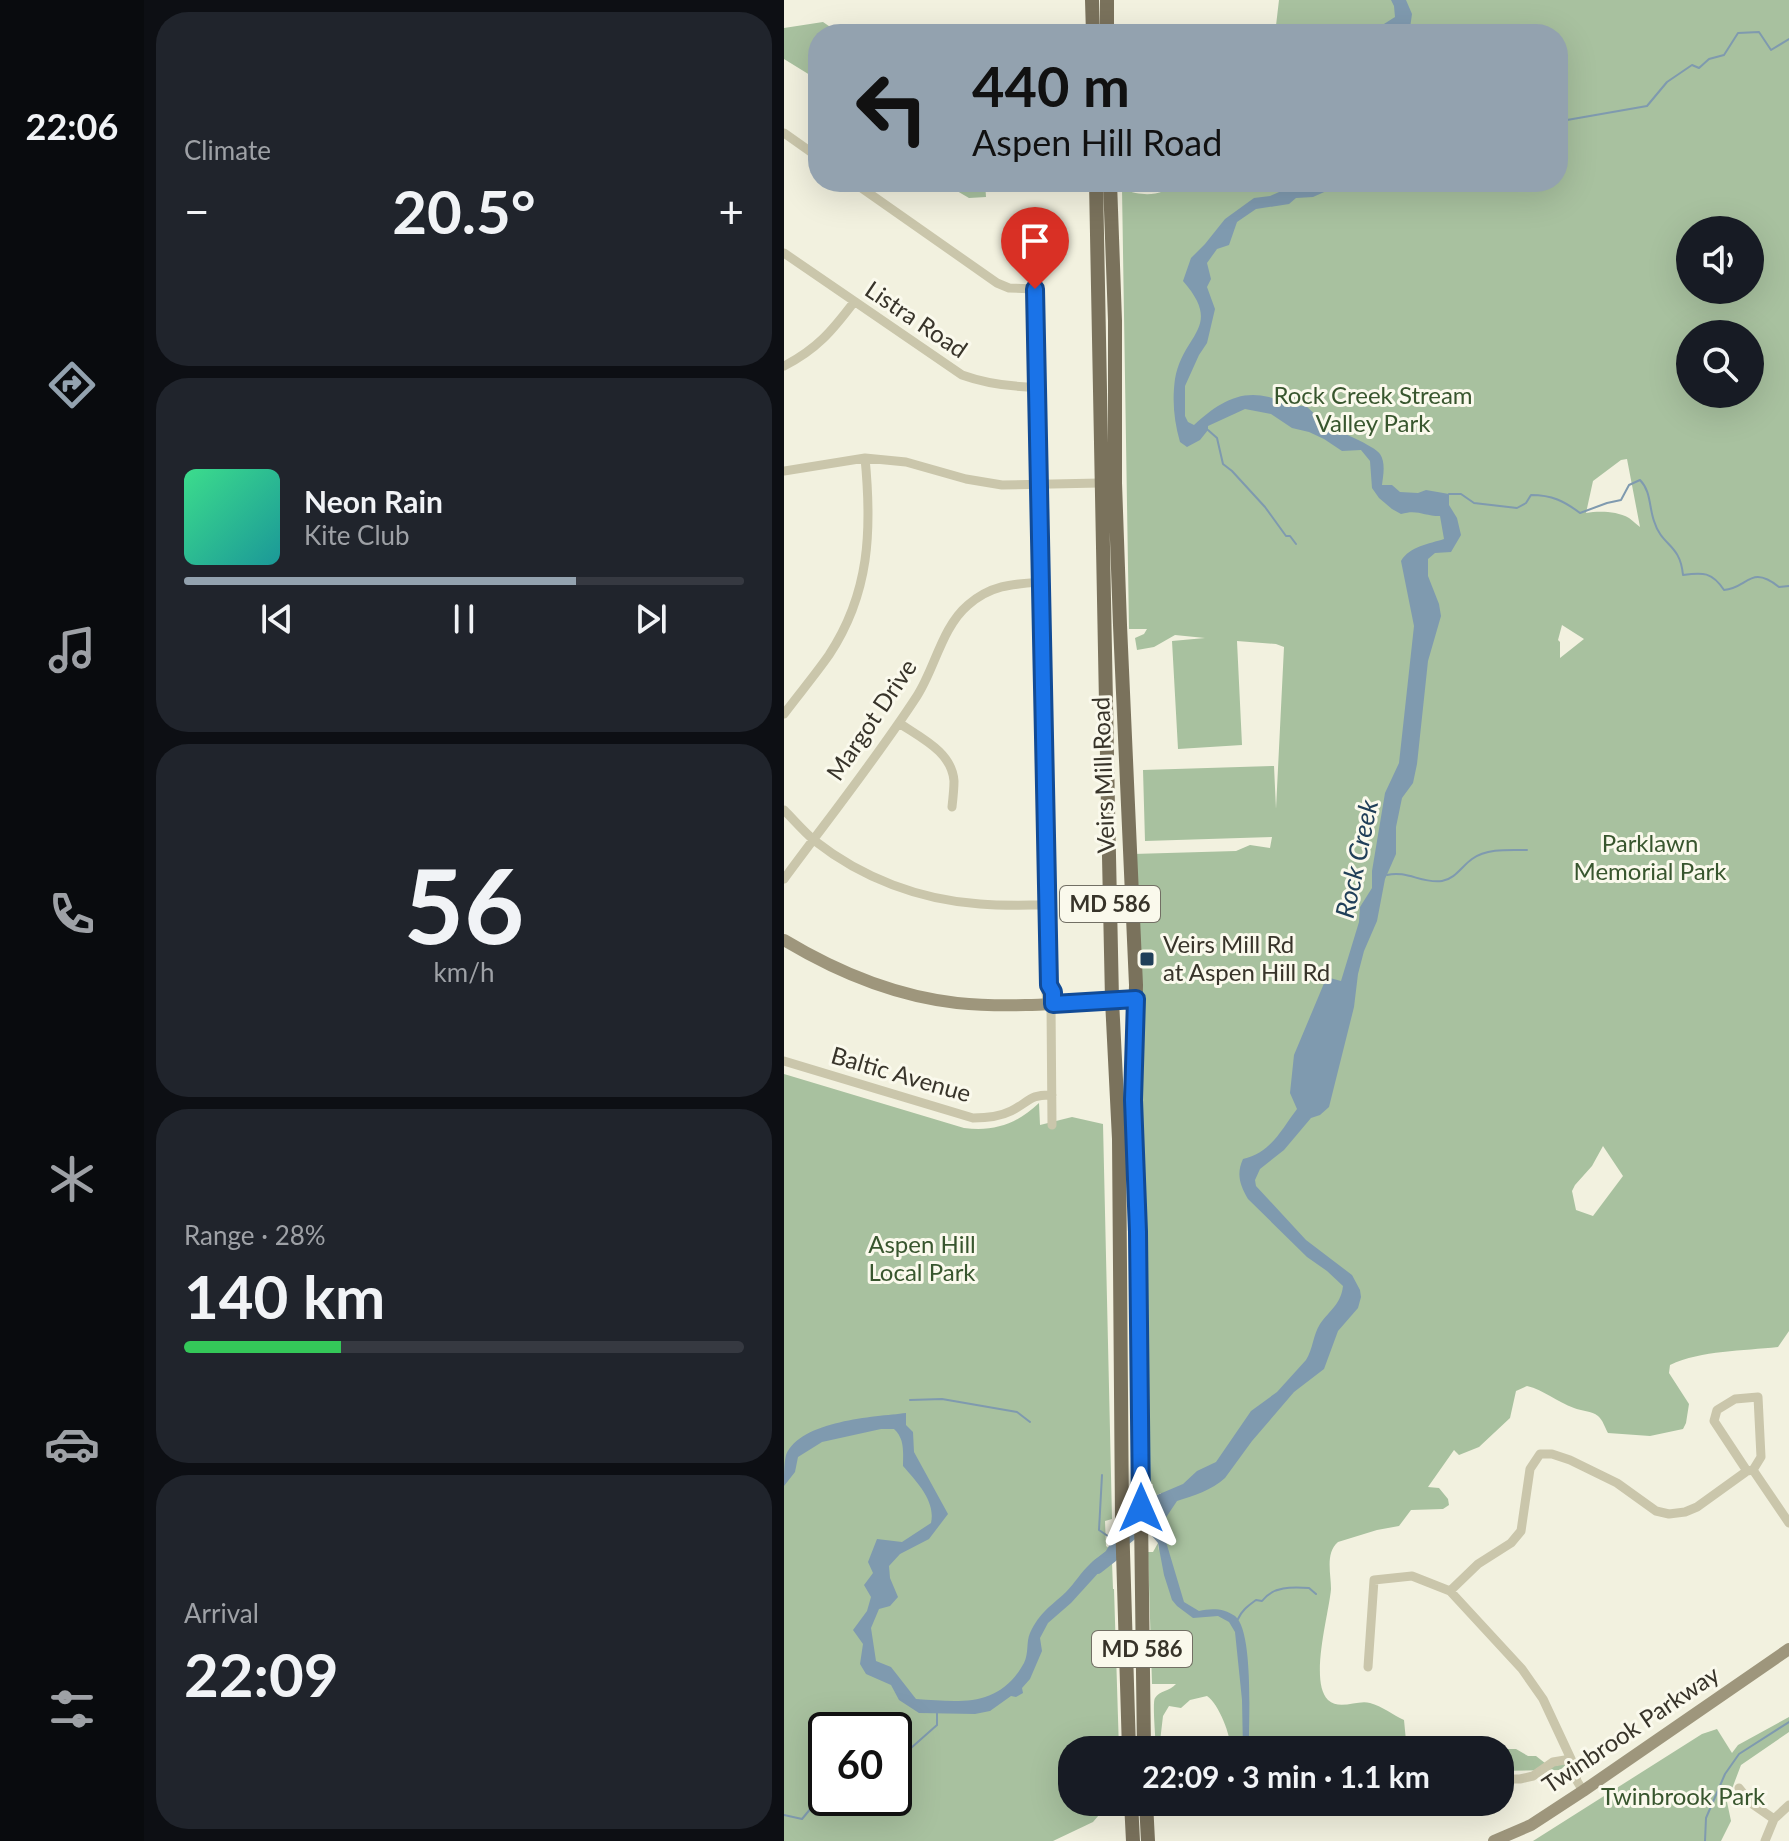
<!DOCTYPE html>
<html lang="en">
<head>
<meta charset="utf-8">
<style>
	body { margin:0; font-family:Lato,sans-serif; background:#20242c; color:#f1f3f6; height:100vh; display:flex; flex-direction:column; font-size:30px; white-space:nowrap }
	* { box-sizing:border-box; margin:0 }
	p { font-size:26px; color:#9ea1a6 }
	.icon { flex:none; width:44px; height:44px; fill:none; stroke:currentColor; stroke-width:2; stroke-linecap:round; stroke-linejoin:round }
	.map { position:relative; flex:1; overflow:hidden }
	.side { display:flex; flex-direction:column; gap:12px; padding:12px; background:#0d0f14; width:640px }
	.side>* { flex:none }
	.hud { position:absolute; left:24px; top:24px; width:760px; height:168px; border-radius:32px; box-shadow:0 8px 32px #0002; background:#93a2af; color:#111; overflow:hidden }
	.fabs { position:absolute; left:892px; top:216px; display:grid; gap:16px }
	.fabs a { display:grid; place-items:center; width:88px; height:88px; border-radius:50%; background:#171b24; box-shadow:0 8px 32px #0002; font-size:40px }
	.speed { position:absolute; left:24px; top:1712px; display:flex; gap:16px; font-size:40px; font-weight:700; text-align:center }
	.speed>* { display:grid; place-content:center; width:104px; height:104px; border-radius:50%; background:#171b24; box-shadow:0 8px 32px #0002; line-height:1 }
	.speed .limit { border:4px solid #111; border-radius:12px; background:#fff; color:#111 }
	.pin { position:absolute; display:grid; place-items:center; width:68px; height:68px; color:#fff; margin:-82px -34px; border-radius:50% 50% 50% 0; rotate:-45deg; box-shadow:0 0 8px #0007 }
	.pin .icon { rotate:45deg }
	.me { position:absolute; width:88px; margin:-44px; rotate:0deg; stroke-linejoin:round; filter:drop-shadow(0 0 6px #0008) }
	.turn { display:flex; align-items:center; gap:28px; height:168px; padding:0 32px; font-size:36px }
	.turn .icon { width:104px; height:104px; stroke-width:2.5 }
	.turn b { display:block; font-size:56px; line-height:68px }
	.big { font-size:60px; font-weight:700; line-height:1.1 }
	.side .card { flex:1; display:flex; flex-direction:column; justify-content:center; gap:12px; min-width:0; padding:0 28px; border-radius:32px; background:#20242c }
	.side .dial { align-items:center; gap:0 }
	.dial b { font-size:104px; line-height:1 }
	.song { display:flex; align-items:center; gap:24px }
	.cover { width:96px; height:96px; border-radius:12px; background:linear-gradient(135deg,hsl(150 70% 55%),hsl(180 70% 35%)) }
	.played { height:8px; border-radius:4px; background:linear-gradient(90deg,#93a2af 70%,#363941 70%) }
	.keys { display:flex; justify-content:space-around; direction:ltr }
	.heat { display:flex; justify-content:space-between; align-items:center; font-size:44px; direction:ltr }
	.charge { height:12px; border-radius:6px; background:linear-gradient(90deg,#34c759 28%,#363941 0) }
	.trip { position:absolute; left:274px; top:1736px; width:456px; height:80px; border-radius:32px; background:#171b24; box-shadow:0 8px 32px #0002; font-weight:700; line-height:80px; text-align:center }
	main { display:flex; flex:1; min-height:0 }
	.dock { display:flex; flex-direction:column; width:144px; justify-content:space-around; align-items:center; background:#090b0e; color:#9ea1a6 }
	.dock .icon { width:56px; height:56px }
	.dock .on { color:#93a2af }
	.dock b { font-size:36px; color:#f1f3f6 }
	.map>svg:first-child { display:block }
</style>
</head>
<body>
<main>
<nav class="dock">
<b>22:06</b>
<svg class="icon on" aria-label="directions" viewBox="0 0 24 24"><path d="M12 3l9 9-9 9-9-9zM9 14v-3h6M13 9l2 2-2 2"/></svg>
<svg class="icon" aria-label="music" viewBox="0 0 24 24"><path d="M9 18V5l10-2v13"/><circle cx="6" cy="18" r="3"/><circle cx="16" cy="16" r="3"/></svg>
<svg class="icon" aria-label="phone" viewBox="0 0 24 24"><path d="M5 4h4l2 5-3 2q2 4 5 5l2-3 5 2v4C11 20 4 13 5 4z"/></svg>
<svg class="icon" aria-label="climate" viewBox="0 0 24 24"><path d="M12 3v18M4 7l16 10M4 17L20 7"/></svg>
<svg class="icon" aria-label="car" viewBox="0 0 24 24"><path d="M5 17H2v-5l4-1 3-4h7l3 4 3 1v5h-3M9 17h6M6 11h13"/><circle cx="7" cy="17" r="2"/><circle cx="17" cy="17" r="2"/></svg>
<svg class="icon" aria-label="filters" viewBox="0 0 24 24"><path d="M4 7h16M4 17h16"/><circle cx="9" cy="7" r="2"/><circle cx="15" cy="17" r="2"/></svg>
</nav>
<section class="side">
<div class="card"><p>Climate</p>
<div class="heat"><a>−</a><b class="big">20.5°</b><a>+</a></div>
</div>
<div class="card">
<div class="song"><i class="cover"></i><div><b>Neon Rain</b><p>Kite Club</p></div></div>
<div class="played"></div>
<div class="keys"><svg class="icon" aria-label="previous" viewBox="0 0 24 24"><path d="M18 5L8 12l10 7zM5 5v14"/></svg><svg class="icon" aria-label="pause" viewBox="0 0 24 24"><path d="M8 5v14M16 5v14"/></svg><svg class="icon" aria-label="next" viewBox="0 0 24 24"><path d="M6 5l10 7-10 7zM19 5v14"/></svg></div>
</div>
<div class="card dial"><b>56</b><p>km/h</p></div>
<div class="card"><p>Range · 28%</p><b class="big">140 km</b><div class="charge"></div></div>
<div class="card"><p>Arrival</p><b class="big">22:09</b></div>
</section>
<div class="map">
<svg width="1005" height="1841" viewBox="0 0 1005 1841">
	<rect width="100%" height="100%" fill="#f2f1df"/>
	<!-- green -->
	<path fill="#a8c19f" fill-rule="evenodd" d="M495 0H1005V1331L994 1347C959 1351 918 1350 886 1365L885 1373 905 1404 902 1423 899 1429 866 1436 824 1433C821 1428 819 1420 814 1416 808 1411 797 1411 790 1408 773 1402 760 1390 743 1386L732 1391 726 1418 695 1447 675 1455 670 1450 644 1487 655 1488 664 1499 665 1505 659 1509 627 1510 615 1526 593 1530 554 1542C541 1553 547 1574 547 1589 545 1614 525 1681 544 1700 556 1711 574 1699 586 1703 598 1706 609 1715 620 1720L622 1741 628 1745H640L661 1738 674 1737 702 1749H732L744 1756H752L766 1767 784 1763 776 1770 716 1771V1750H447C447 1736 435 1704 423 1696L406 1700 397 1708 385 1706 379 1716 375 1750H372C372 1742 368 1702 371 1698 375 1691 386 1691 392 1684H368L364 1552H369L374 1543 375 1551 377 1493 369 1497V1484H362L349 854 452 851 466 845 486 848 488 837 361 841 359 770 490 766 492 809 500 647 492 644 453 641 458 745 394 749 388 641 421 638 391 635 370 647 353 650 351 638 360 634 363 629H345L338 189C364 198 375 195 399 182H774V34H491ZM906 230H966V290H906ZM906 334H966V394H906ZM843 459 856 527C852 524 849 521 845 518 832 511 815 511 802 513L809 481 837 460ZM778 625 800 639 776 658V642L774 640ZM819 1146 839 1176 809 1216 792 1210 788 1191 791 1185 808 1166Z
		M39 22 55 33 34 34V80L0 59V28Z
		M172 182H201L202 197 185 198 173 191Z
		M0 1074 180 1128C210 1132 233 1124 255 1103L256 1125 288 1117 319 1124 328 1519 321 1521 322 1546 326 1549 322 1551 324 1565 328 1562 329 1589H330L335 1750H288V1802H326L309 1822 269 1841H0ZM42 1730H110V1798H42Z
		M1005 1717V1732L957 1765 943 1802 947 1821 937 1841H749L918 1734 933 1729 948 1753 954 1745Z"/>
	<!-- water -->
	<path fill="#7f9aaf" d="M607 0H622L628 14 626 28 615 34H589L592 29 611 17 610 6Z
		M518 182H556L547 189 529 197 512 198 505 204 472 209 453 222 445 245 433 249 423 263 427 279 423 287 431 309 423 343 415 355 401 386V416L404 422 410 425C432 405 454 389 485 397 498 401 509 407 522 406 529 412 534 418 541 423 554 432 590 445 596 454 602 463 599 476 598 485H608L616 492 634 493 642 490 665 494V505L673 518 677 535 667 552 651 553 644 559V576L655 604 657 616 644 661 633 764 629 783 618 798 612 827V854L601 879 593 921 580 951 574 974 570 1007 545 1107 536 1115 527 1118 500 1150 476 1169 471 1180 472 1186 522 1240 568 1275 576 1290 577 1297 574 1308 554 1331 540 1369 510 1392 468 1441 441 1478C428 1490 409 1496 393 1501L377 1525 400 1602 415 1611C427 1608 440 1608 451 1616 469 1630 465 1715 465 1738L468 1750H459L458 1700 451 1632 445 1622 434 1616 409 1618 393 1606 388 1600 380 1575 374 1543 368 1536 365 1502 366 1498 399 1484 413 1471 432 1462 467 1411 493 1392 522 1360C529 1349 529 1335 536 1324 546 1310 557 1304 559 1286L543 1271 523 1257 464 1199C456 1185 452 1174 459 1159 487 1153 497 1130 513 1109L506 1093 510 1055 541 981 546 978 557 981 575 922 576 907 588 888V871L601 793 615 763 630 626 617 561C626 546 645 544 660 539L656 516C639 516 634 509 617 514L608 509 595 498 588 488 586 461 577 450 558 451 540 439 525 432 508 428 487 414 461 409 424 426V430L416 440 403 447 396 442C390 421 388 401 391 379 399 333 440 328 399 281L407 258 421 244 441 219 470 198 486 196Z
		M122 1413V1425L129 1432 130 1452 164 1514 145 1539 116 1554 105 1566 106 1578 114 1597 106 1606 95 1609 87 1628 92 1661 107 1667 132 1699C177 1702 215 1708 240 1663 245 1653 242 1642 246 1633 256 1612 266 1607 282 1592 291 1583 297 1572 306 1564 312 1558 319 1554 326 1549L328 1562 317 1570 287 1603 264 1623 256 1638 258 1651 246 1679 238 1688 239 1693 232 1697 227 1696 206 1711 191 1714 135 1713 115 1700 107 1685 82 1674 76 1664 79 1644 69 1630 83 1611 87 1597 80 1585 89 1573 84 1562 93 1539 118 1542 147 1523C152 1501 132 1481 119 1466 119 1452 121 1439 110 1429H97L38 1442 14 1457 11 1472 0 1486C0 1476 0 1464 2 1455 17 1420 90 1417 122 1413Z"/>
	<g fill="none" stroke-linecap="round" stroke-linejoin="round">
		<!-- stream -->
		<path stroke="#7f9aaf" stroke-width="2" d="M774 120H783L863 106 883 82 908 65 915 68 925 59 940 55 954 33 975 32 987 50 1005 39
			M424 430 433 438 439 464 448 471 481 507 502 536H506L512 544
			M665 494H677L690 503 733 508 742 503 747 495C768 495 780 501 796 513L823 503 837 500 845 485 856 480C867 491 865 507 870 521 878 547 896 543 899 575 919 572 928 572 940 590 964 588 966 564 995 587L1005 586
			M603 875C623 870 638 884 658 881 671 879 678 866 688 859 703 848 726 850 743 850
			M126 1400 158 1399 233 1412 246 1422
			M318 1475 315 1530 331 1541
			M454 1619C458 1610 464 1606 472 1600L478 1601C489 1586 508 1587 525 1588L532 1594
			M110 1753 127 1748 153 1725V1711
			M0 1815 18 1819 42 1790
			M921 1841 922 1818 941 1774 955 1754 1005 1722"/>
		<!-- river -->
		<path stroke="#7f9aaf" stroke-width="14" d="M313 1567 327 1556 335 1543 380 1507"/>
		<!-- street -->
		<path stroke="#cac6ab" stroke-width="9" d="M0 133 34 157
			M69 182 213 283 225 288 251 289
			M251 248 264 905 265 985 262 992 263 1004
			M0 253 178 375C203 384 227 387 254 387
			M0 366C33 349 48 331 70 302
			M0 471 81 458 122 462 182 479 218 485 316 483
			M0 714C15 694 31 675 45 655 86 593 88 530 81 458
			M115 723C137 738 168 752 170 781 170 789 169 798 168 807
			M0 810C10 820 20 832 31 841 78 878 136 900 196 904 219 906 242 905 264 905
			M0 879C45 818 92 759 133 696 151 668 158 627 184 605 207 585 228 584 258 582
			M267 1004 268 1125
			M0 1061 189 1118C202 1118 215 1117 227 1111 245 1102 246 1094 268 1095
			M969 1470 1005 1523
			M963 1471 930 1421 933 1410 951 1399 974 1397 977 1457 969 1470
			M666 1591 694 1564 727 1543 737 1531 746 1469 756 1454H768L786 1460 833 1483 872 1511 885 1514 901 1512 913 1507 963 1471 969 1470
			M584 1667 590 1580 628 1576 666 1591 738 1669 759 1699 787 1759 793 1781 799 1791
			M716 1779H736L749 1776 769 1762 787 1759
			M955 1788 967 1803 990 1819
			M981 1841 990 1819 1005 1805"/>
		<!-- secondary -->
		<path stroke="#9e967c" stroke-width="12" d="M0 940C53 972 111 996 173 1003 232 1009 293 1002 352 999
			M710 1841 747 1825 799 1791 1005 1649"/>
		<!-- primary -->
		<path stroke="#7a725c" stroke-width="14" d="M308 0 309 34
			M323 0V34
			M312 182 324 808 328 1000 335 1139 338 1519 345 1750
			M326 182 331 321V483L336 625 352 985 349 1100 353 1203 360 1750
			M347 1802 349 1841
			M362 1802 364 1841"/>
	</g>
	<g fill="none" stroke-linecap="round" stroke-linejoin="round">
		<defs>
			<path id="route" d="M251 289 265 985 269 992V1004L352 999 349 1100 354 1232 357 1508"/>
		</defs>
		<!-- route casing -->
		<use href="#route" stroke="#114b97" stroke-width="20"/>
		<!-- route -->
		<use href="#route" stroke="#1a73e8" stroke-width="14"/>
	</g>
	<!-- markers -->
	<rect fill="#203f59" stroke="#faf9ec" stroke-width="3" x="355" y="951" width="16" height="16" rx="4"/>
	<g text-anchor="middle" stroke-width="6" stroke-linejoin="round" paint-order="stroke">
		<!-- shield labels -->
		<g fill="#faf9ec" stroke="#726f64" stroke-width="2">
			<rect x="276" y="886" width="100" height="36" rx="6"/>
			<rect x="308" y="1631" width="100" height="36" rx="6"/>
		</g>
		<g font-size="22" font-weight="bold" fill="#38342a">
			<text x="326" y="912">MD 586</text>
			<text x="358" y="1657">MD 586</text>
		</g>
		<!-- street labels -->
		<g font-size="24" fill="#38342a" stroke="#faf9ec">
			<text transform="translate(132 320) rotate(34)" y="8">Listra Road</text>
			<text transform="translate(88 720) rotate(-56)" y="8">Margot Drive</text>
			<text transform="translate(320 775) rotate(-92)" y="8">Veirs Mill Road</text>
			<text transform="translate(117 1075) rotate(16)" y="8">Baltic Avenue</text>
			<text transform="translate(847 1730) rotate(-34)" y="8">Twinbrook Parkway</text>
		</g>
		<!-- park labels -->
		<g font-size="24" fill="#38562e" stroke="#faf9ec">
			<text x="589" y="404">Rock Creek Stream<tspan x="589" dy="28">Valley Park</tspan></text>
			<text x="866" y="852">Parklawn<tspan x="866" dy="28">Memorial Park</tspan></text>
			<text x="138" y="1253">Aspen Hill<tspan x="138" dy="28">Local Park</tspan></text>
			<text x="899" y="1805">Twinbrook Park</text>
		</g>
		<!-- poi labels -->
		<g font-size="24" fill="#38342a" stroke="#faf9ec" text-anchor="start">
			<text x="379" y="953">Veirs Mill Rd<tspan x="379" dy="28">at Aspen Hill Rd</tspan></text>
		</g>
		<!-- water labels -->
		<g font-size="26" font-style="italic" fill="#203f59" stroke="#faf9ec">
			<text transform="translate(573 859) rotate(-78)" y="9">Rock Creek</text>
		</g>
	</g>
</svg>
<div class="fabs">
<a><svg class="icon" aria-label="sound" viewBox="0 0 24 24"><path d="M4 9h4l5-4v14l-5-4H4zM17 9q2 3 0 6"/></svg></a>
<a><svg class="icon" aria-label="search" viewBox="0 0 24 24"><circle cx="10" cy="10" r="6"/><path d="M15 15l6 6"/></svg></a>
</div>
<div class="speed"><div class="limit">60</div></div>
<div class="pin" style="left:251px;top:289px;background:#d93025"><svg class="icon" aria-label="arrive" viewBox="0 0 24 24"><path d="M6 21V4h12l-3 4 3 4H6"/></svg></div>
<svg class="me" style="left:357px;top:1508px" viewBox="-20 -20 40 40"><path d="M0-17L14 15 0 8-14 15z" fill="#1a73e8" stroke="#fff" stroke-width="4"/></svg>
<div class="trip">22:09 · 3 min · 1.1 km</div>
<div class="hud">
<div class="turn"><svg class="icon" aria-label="left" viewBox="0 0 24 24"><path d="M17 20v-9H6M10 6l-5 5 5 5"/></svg><div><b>440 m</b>Aspen Hill Road</div></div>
</div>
</div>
</main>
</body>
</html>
